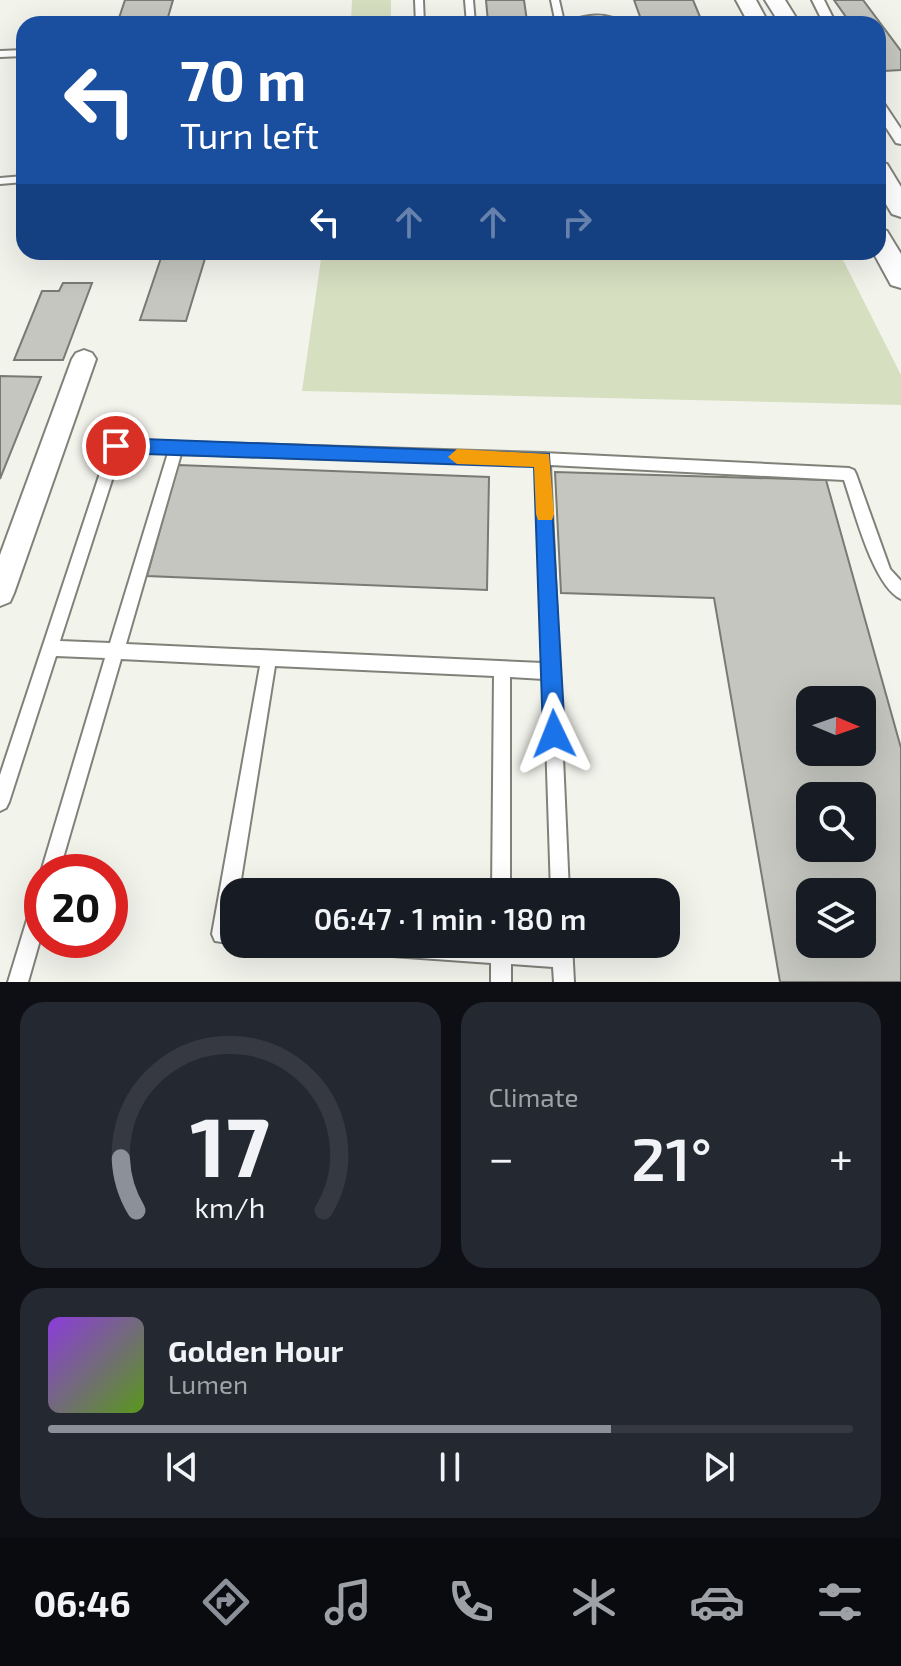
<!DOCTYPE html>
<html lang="en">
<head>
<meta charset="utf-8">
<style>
	body { margin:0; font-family:"Exo 2",sans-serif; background:#242831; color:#f1f3f6; height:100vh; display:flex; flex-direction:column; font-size:30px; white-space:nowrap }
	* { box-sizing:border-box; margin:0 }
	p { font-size:26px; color:#9ea1a6 }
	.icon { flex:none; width:44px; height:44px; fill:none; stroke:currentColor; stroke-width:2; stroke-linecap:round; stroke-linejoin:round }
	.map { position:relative; height:982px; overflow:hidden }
	.side { display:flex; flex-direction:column; gap:20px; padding:20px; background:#0d0f14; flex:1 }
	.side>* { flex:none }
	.top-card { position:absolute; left:16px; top:16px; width:870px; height:244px; border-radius:24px; box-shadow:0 8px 32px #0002; background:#1a4fa0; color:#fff; overflow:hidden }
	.needle { width:52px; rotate:92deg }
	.buttons { position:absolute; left:796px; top:686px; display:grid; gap:16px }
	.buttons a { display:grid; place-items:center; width:80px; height:80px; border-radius:16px; background:#171b24; box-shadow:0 8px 32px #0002; font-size:40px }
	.speed { position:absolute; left:24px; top:854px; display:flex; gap:16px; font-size:40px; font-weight:700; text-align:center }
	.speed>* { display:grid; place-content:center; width:104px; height:104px; border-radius:50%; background:#171b24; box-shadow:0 8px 32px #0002; line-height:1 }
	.speed .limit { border:12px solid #d22; background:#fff; color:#111 }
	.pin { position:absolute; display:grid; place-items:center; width:68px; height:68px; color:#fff; margin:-34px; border:4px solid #fff; border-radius:50%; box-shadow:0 2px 8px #0007 }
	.me { position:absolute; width:88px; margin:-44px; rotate:358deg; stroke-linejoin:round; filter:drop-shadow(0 0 6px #0008) }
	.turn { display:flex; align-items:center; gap:28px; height:168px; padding:0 32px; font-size:36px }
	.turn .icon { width:104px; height:104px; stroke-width:2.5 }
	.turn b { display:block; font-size:56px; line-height:68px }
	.lanes { display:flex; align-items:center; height:76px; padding:0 32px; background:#0003; justify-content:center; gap:40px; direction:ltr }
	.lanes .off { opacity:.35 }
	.big { font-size:60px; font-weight:600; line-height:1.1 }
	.side .widget { flex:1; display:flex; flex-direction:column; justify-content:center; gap:12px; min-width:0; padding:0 28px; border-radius:24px; background:#242831 }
	.side .dial { align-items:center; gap:0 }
	.dial svg { height:208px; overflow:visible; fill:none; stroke:#363941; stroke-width:7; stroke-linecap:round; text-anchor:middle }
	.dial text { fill:#f1f3f6; stroke:none }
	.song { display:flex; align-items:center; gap:24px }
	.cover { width:96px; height:96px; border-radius:12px; background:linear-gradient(135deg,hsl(270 70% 55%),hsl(90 70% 35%)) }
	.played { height:8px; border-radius:4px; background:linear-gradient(90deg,#8c9099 70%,#363941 70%) }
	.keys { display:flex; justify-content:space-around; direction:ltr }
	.heat { display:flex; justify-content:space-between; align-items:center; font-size:44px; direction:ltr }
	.side .tiles { flex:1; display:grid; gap:20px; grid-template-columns:1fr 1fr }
	.widget:last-child { grid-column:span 2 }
	.trip { position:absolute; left:220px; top:878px; width:460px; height:80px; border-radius:24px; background:#171b24; box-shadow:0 8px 32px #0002; font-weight:600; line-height:80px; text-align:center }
	.tab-bar { display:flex; height:128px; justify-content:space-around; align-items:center; background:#090b0e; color:#9ea1a6 }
	.tab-bar .icon { width:56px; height:56px }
	.tab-bar .active { color:#8c9099 }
	.tab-bar b { font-size:36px; color:#f1f3f6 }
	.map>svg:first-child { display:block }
</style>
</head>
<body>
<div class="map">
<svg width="901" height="982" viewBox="0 0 901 982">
	<rect width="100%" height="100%" fill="#f2f4ec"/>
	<!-- green -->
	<path fill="#d7dfc1" d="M352 0H391V19L351 20Z
		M322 252H839L901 375V405L302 391Z"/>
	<!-- building -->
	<path fill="#c4c6bf" stroke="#787a73" stroke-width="2" fill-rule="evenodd" d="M125 0H173L166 24H117Z
		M486 0H524L527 21 488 22Z
		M634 0H693L703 24 642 22Z
		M834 0H863L901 51V70L884 71 878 63V24H851Z
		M163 252H207L186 321 140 320Z
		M63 283H92L63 360H14L42 291H59Z
		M0 376 41 377 0 479Z
		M178 465 489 477 487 590 147 576Z
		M555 472 826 480 901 748V982H780L714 598 561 593ZM810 700H862V752H810ZM810 796H862V848H810ZM810 892H862V944H810Z"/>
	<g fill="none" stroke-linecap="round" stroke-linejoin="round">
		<defs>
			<path id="service" d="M415 0H423L424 24H416Z
				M465 0H473L475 24H467Z
				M551 0H559L564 22C585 16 605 10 624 24H614L601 20 576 24H556Z
				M24 50V56L0 57V51Z
				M24 176V182L0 184V178Z
				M116 440 543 453 849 468 854 470 856 474 890 569 901 581V599C873 586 854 509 844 480L550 465 569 892H551L544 679 510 677V892H492L494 676 275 666 239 892H234L233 925 236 944 215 941 212 934 260 666 121 659 59 872H42V875L41 872 105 658 56 656 9 802 6 808 0 811V775L109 446 111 442ZM121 452 168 453 110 643 60 641ZM181 454 536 465 543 663 126 644Z
				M42 891V933L28 982H8L33 900 35 893Z
				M354 944H511L552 947V944H572L574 982H554L553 967 511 964V982H491V963L364 954 357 951Z"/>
			<path id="pedestrian" d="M812 0H824L836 24H824Z
				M878 101 883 102 901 129V144L896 143 878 115Z"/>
			<path id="minor" d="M84 350 92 353 96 359 14 593 10 602 0 606V555L72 359 76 353Z"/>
			<path id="tertiary" d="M736 0H756L769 24H749Z
				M765 0H785L800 24H780Z
				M878 162 887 164 901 187V217L892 214 878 191Z
				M878 228 887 231 901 254V288L891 285 873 252H878Z"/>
		</defs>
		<!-- service casing -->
		<use href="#service" stroke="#80827a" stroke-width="4"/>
		<!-- pedestrian casing -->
		<use href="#pedestrian" stroke="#80827a" stroke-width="4"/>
		<!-- minor casing -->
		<use href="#minor" stroke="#80827a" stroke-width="4"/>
		<!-- tertiary casing -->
		<use href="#tertiary" stroke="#80827a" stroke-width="4"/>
		<!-- service -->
		<use href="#service" fill="#fff" fill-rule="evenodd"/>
		<!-- pedestrian -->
		<use href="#pedestrian" fill="#fff" fill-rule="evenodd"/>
		<!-- minor -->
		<use href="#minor" fill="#fff" fill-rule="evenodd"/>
		<!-- tertiary -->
		<use href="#tertiary" fill="#fff" fill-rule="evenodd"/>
	</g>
	<!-- route -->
	<path fill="#1a73e8" stroke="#114b97" stroke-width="2" d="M116 438 549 454 565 734 562 742 554 745 546 742 543 734 534 467 116 453 107 446Z"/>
	<!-- slow -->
	<path fill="#f59e0b" d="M457 449 549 454 554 514 552 520H538L536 514 534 467 457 464 448 457Z"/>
</svg>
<div class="buttons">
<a><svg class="needle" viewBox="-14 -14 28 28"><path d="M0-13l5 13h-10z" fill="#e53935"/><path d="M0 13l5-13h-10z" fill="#9ea1a6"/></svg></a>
<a><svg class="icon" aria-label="search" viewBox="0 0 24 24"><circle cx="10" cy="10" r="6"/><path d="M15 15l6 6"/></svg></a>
<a><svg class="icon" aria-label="layers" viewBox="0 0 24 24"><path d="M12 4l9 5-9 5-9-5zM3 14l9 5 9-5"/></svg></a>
</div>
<div class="speed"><div class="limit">20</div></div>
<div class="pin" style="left:116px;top:446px;background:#d93025"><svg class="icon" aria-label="arrive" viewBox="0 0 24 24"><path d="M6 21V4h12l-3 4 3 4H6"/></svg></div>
<svg class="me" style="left:554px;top:734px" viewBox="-20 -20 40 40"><path d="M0-17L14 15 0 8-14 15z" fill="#1a73e8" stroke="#fff" stroke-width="4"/></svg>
<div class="trip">06:47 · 1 min · 180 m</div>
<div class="top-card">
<div class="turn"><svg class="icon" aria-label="left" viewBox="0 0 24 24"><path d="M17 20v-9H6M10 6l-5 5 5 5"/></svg><div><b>70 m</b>Turn left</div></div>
<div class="lanes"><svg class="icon" aria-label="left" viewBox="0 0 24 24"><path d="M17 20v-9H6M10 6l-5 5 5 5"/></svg><svg class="icon off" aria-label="ahead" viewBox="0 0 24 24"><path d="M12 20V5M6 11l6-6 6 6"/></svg><svg class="icon off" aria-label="ahead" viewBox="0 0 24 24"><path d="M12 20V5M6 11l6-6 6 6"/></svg><svg class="icon off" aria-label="right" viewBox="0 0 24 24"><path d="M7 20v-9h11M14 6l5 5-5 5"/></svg></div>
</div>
</div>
<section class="side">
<div class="tiles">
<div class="widget dial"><svg viewBox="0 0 100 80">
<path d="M14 69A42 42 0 1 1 86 69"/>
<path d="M14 69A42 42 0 0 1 8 49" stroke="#8c9099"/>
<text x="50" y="56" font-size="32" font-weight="700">17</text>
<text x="50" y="72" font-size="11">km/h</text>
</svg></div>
<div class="widget"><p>Climate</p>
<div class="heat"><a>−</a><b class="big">21°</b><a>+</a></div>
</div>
<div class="widget">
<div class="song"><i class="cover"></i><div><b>Golden Hour</b><p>Lumen</p></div></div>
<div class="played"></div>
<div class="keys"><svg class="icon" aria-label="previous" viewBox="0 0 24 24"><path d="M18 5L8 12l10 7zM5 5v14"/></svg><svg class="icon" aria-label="pause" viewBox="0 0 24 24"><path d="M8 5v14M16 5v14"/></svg><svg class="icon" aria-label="next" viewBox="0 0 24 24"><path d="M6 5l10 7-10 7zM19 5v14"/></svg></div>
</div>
</div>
</section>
<nav class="tab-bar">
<b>06:46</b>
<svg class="icon active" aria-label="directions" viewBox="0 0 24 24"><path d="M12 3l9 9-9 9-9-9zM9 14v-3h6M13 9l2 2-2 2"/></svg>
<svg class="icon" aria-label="music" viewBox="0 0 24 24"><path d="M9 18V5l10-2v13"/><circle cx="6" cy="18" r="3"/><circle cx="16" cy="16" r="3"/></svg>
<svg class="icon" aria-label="phone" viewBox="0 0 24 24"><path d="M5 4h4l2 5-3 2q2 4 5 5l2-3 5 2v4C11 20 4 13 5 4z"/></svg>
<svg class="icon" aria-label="climate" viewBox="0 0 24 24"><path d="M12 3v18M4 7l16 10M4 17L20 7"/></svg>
<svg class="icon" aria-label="car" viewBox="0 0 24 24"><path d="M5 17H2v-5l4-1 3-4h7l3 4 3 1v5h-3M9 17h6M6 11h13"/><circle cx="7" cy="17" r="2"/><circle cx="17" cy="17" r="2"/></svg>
<svg class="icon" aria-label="filters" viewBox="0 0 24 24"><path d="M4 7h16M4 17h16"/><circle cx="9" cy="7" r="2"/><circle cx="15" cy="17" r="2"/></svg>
</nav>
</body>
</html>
